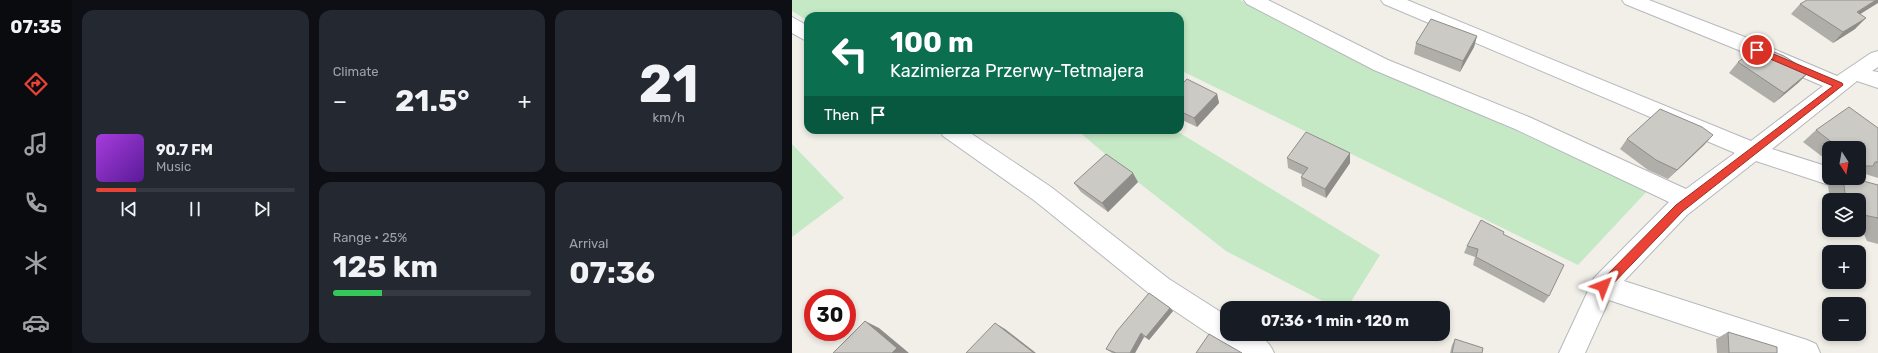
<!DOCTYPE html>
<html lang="en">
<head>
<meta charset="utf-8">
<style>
	body { margin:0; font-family:Rubik,sans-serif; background:#242831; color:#f1f3f6; height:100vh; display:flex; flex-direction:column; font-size:15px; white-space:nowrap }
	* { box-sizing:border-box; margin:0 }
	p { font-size:13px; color:#9ea1a6 }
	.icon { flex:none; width:22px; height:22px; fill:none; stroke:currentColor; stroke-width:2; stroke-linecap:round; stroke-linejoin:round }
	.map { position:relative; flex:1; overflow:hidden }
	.sheet { display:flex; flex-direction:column; gap:10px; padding:10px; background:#0d0f14; width:720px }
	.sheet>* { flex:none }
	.banner { position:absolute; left:12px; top:12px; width:380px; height:122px; border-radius:12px; box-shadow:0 2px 6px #0003; background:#0b6e4f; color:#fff; overflow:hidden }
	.needle { width:26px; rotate:169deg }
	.fabs { position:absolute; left:1030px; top:141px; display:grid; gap:8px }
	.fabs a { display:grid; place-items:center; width:44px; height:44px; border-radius:8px; background:#171b24; box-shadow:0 2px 6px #0003; font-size:20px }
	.speed { position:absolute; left:12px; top:289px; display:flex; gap:8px; font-size:20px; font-weight:700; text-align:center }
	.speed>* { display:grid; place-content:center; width:52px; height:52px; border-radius:50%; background:#171b24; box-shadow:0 2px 6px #0003; line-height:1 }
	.speed .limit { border:6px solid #d22; background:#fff; color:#111 }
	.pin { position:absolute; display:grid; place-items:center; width:34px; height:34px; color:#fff; margin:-17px; border:2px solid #fff; border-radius:50%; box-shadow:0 1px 4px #0007 }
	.me { position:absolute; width:44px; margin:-22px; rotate:45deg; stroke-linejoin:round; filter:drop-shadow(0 0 3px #0008) }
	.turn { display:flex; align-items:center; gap:14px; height:84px; padding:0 20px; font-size:18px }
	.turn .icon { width:52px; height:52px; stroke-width:2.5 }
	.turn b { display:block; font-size:28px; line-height:34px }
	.then { display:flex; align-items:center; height:38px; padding:0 20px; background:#0003; gap:8px; font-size:15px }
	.big { font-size:30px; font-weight:700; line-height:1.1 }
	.sheet .widget { flex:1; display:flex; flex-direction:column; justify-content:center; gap:6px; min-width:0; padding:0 14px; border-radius:12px; background:#242831 }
	.sheet .dial { align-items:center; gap:0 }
	.dial b { font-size:52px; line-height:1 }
	.song { display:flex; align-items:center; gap:12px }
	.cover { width:48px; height:48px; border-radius:6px; background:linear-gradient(135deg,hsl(280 70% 55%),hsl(270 70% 35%)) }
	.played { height:4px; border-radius:2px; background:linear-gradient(90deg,#ea4335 20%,#363941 20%) }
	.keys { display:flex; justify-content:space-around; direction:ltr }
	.heat { display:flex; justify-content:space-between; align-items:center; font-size:22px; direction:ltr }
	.charge { height:6px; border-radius:3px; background:linear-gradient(90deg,#34c759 25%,#363941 0) }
	.sheet .tiles { flex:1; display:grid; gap:10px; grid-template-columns:repeat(3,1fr) }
	.widget:first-child { grid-row:span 2 }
	.trip { position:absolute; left:428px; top:301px; width:230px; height:40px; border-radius:12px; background:#171b24; box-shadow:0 2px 6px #0003; font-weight:700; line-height:40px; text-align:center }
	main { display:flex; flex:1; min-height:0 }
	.dock { display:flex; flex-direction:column; width:72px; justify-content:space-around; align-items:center; background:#090b0e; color:#9ea1a6 }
	.dock .icon { width:28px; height:28px }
	.dock .on { color:#ea4335 }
	.dock b { font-size:18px; color:#f1f3f6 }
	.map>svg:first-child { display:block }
</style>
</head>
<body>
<main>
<nav class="dock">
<b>07:35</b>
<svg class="icon on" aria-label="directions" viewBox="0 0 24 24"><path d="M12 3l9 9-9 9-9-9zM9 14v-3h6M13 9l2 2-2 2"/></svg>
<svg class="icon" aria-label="music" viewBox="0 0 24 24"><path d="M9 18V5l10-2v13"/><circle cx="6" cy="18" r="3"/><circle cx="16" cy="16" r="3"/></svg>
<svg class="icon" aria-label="phone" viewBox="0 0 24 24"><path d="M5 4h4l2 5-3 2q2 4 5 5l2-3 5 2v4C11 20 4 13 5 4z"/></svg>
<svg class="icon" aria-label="climate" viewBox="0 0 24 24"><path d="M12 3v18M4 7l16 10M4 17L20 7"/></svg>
<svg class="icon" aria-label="car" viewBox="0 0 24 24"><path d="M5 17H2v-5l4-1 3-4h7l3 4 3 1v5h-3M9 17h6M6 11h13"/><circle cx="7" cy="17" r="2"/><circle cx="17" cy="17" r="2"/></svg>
</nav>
<section class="sheet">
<div class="tiles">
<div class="widget">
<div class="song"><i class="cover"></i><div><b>90.7 FM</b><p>Music</p></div></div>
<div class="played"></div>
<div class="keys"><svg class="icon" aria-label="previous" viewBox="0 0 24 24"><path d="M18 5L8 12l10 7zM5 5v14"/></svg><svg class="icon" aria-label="pause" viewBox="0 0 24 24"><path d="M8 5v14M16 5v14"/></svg><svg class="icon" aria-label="next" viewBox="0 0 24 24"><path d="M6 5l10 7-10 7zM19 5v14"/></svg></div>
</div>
<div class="widget"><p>Climate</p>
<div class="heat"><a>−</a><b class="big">21.5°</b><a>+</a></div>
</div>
<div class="widget dial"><b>21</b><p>km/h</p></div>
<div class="widget"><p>Range · 25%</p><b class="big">125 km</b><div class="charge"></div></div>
<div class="widget"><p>Arrival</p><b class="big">07:36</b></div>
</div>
</section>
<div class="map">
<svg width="1086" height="353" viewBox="0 0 1086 353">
	<rect width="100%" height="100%" fill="#f1efe8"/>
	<!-- green -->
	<path fill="#c5e8c5" d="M0 0H448L568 61 856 190 786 265 388 70V16H16V21L0 11Z
		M285 130H383L588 255 555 308H544L434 251 346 182Z
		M0 144 52 198 0 237Z"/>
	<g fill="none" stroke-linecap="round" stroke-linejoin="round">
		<defs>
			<path id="minor" d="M452 0H476L596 60 737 117 894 189 943 153 592 4 589 0H615L959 141 1031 86 944 49 833 4 830 0H857L958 39 1045 76 1079 53 1086 51V67L1080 71 1086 72V88L1065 81 980 149 1037 167V178H1047L1045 183 1037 185 964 161 895 215 832 281 1015 340 1024 344 1028 353H976L817 300 793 353H767L802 278 877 202 723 129 582 70 455 4Z
				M0 17 16 26V42L0 33Z
				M148 130H174L259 187 377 279 435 316V334C455 334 473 331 482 353H446L426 340 359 295 243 201 151 136Z"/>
		</defs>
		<!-- minor casing -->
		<use href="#minor" stroke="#b5b8bc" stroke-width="2"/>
		<!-- minor -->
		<use href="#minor" fill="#fff" fill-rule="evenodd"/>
	</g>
	<!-- wall -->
	<path fill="#afaea9" d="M1008 4 1068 14 1063 29 1041 43 999 14Z
		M685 36 682 47 668 72 622 54 624 43Z
		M946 62 1017 72 1006 83 982 103 937 73Z
		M388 86 425 94 427 103 405 127 388 119Z
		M1086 128V178L1070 173 1067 175V148H1037V166L1033 164 1032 158 1011 142 1024 130Z
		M921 135 912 145 876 179 856 170 828 149 835 139Z
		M558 153V163L534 198 510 186 509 177 511 175 496 168 495 158Z
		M1047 178H1060L1086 185V244L1075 241 1069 228H1067V200H1038L1036 186Z
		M346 182 316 212 289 192 282 183Z
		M711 234 757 296 752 303 681 265 683 257 672 253 675 246Z
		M378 308 381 311 357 340 352 337 343 353H320L314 349Z
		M936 332 985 353H925L924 339Z
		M663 339 690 353H658L660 345Z"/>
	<!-- shaded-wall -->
	<path fill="#8f8d8a" d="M1084 0H1086V3L1054 23 1065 12Z
		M1074 18 1063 29 1041 43 1051 32Z
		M685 36 682 47 668 72 671 61Z
		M1017 72 1006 83 982 103 992 93Z
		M425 94 427 103 405 127 402 118Z
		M921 135 912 145 876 179 885 170Z
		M558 153V163L534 198 533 189Z
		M341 173 346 182 316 212 310 203Z
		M378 308 381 311 357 340 354 337Z
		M73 321 87 328 117 353H100Z
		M203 323 213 329 244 353H242Z
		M349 333 352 337 343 353H338Z"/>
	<!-- building -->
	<path fill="#cccac5" stroke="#8f8d8a" d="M1015 0H1084L1065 12 1074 18 1051 32 1008 4Z
		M639 19 685 36 671 61 624 43Z
		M968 46 992 56 1017 72 992 93 946 62Z
		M395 79 425 94 402 118 388 111V86Z
		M1057 107 1086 128V162H1083L1081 166H1067V148H1046V147L1024 130Z
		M868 109 910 127 921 135 885 170 864 160 835 139Z
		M514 132 558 153 533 189 509 177 516 168 495 158Z
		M314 154 341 173 310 203 282 183Z
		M1051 178H1060L1086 185V219V218L1067 214V200H1054Z
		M689 220 712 232 711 234 772 265 757 296 684 257 686 249 675 246Z
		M357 293 378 308 354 337 349 333 338 353H324L314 349 325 331Z
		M73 321 105 348 100 353H41Z
		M203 323 242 353H174Z
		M936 332 985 347V353H937Z
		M417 334 450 353H404Z
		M663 339 691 348 690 353H660Z"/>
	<!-- route -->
	<path fill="#ea4335" stroke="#982c22" d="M965 47 1050 83 1051 85 891 211 815 290 811 291 807 290 806 286 807 283 884 205 1041 86 962 52 961 50Z"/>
</svg>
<div class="fabs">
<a><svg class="needle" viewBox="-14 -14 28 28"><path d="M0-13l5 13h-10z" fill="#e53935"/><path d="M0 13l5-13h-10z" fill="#9ea1a6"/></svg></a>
<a><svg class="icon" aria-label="layers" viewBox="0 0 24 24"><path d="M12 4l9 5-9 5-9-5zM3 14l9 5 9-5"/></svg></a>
<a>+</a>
<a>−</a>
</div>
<div class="speed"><div class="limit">30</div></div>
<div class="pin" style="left:965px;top:50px;background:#d93025"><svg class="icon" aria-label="arrive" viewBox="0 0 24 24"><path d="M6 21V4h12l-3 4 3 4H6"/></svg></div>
<svg class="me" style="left:811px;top:286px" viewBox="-20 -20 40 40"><path d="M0-17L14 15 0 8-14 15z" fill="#ea4335" stroke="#fff" stroke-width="4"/></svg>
<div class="trip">07:36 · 1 min · 120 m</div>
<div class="banner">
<div class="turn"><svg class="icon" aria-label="left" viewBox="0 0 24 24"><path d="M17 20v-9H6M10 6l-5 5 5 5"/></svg><div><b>100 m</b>Kazimierza Przerwy-Tetmajera</div></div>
<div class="then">Then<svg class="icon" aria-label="arrive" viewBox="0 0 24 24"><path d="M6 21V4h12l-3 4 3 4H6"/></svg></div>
</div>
</div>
</main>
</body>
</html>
